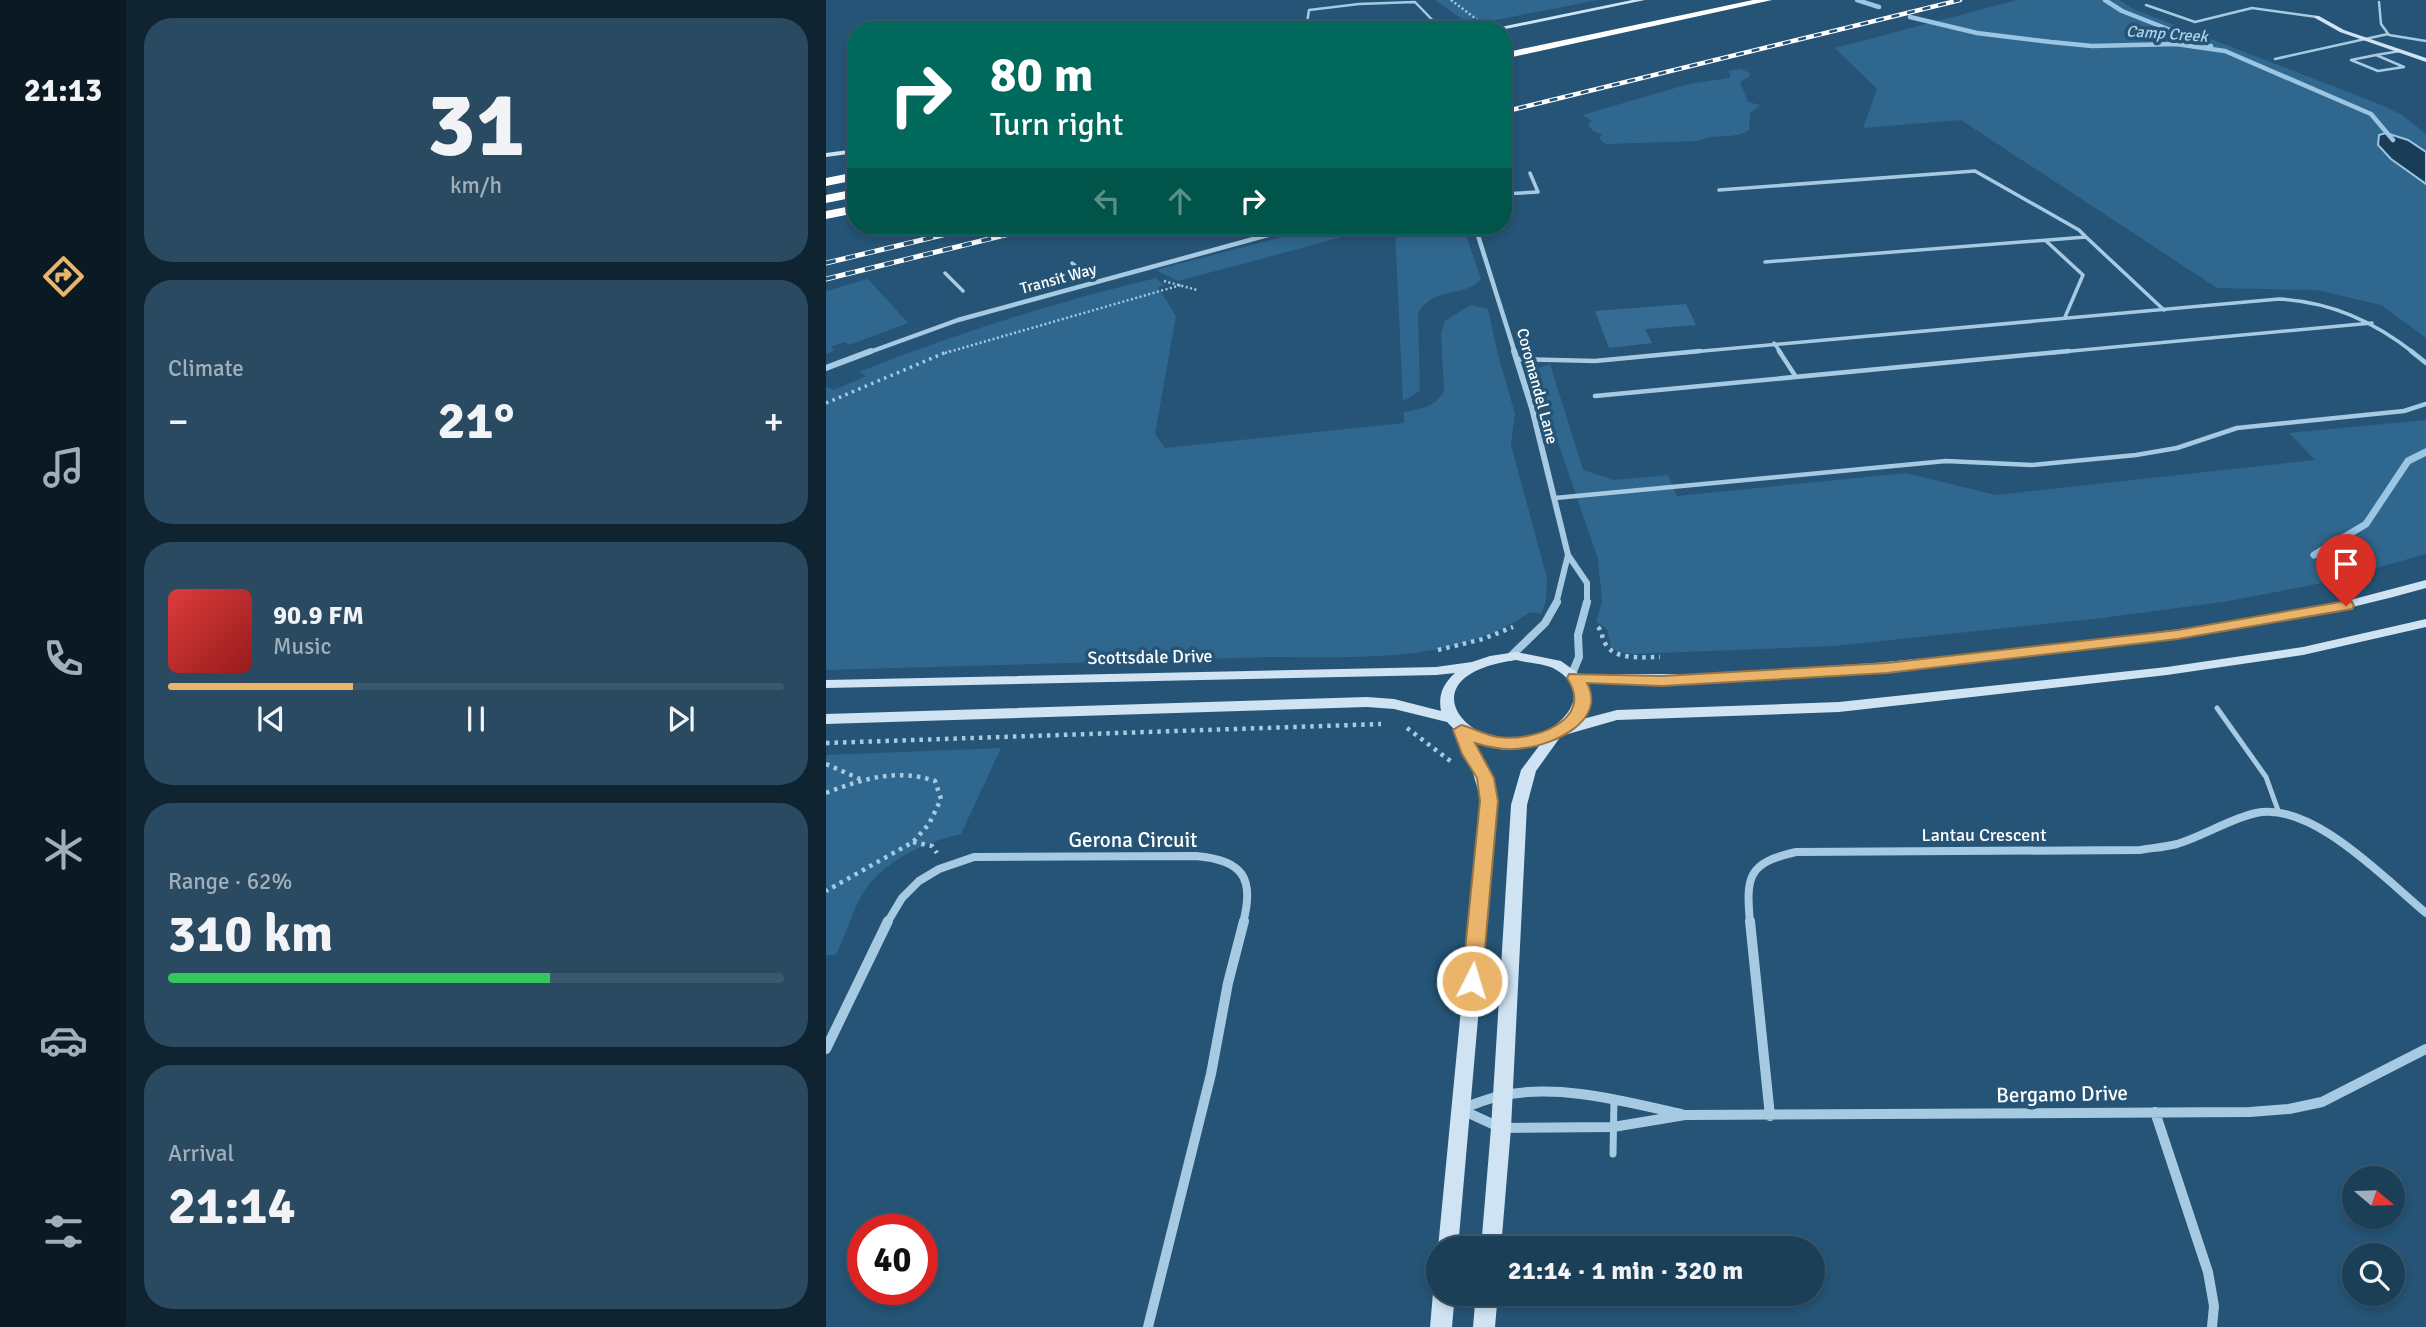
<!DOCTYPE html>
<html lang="en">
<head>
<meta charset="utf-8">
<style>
	body { margin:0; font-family:Signika,sans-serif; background:#294a61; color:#f1f3f6; height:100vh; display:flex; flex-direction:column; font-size:26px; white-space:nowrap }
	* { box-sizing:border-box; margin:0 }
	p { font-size:23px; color:#a0afba }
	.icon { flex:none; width:38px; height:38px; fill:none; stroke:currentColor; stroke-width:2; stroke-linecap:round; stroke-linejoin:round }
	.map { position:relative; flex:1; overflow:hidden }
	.side { display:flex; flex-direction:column; gap:18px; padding:18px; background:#0f2330; width:700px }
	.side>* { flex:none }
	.hud { position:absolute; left:21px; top:21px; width:665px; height:214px; border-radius:28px; box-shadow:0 4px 10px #0003,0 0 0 2px #3a586e; background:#00695c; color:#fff; overflow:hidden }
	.needle { width:46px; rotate:109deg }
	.controls { position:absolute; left:1516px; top:1166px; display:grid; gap:14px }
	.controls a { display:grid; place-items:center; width:63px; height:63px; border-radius:50%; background:#1c3f58; box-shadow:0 4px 10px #0003,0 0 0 2px #3a586e; font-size:35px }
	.speed { position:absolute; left:21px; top:1214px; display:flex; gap:14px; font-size:35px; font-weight:700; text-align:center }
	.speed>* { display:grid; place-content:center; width:91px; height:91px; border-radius:50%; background:#1c3f58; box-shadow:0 4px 10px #0003,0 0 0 2px #3a586e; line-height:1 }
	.speed .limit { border:10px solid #d22; background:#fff; color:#111 }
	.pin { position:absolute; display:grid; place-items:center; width:60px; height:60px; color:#fff; margin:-72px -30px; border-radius:50% 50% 50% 0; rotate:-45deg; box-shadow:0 0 7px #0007 }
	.pin .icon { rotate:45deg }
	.me { position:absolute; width:77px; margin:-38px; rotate:5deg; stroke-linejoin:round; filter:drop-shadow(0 0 5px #0008) }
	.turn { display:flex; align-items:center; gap:24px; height:147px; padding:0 28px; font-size:32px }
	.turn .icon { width:91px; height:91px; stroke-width:2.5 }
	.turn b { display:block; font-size:49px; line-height:60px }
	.lanes { display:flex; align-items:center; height:66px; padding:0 28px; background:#0003; justify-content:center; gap:35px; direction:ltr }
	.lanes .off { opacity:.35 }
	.big { font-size:52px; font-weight:700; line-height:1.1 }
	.side .widget { flex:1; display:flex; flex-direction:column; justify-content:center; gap:10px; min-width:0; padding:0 24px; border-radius:28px; background:#294a61 }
	.side .dial { align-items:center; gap:0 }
	.dial b { font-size:91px; line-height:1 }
	.song { display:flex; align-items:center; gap:21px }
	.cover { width:84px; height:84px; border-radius:10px; background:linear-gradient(135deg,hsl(0 70% 55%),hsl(0 70% 35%)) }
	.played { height:7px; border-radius:4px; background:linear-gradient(90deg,#ebb46b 30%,#3a586e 30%) }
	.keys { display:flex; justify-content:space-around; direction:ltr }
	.heat { display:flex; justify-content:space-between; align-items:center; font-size:38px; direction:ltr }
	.charge { height:10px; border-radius:5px; background:linear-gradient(90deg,#34c759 62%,#3a586e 0) }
	.trip { position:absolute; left:600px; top:1236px; width:399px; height:70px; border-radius:35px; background:#1c3f58; box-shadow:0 4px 10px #0003,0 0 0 2px #3a586e; font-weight:700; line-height:70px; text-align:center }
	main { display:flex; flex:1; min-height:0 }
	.dock { display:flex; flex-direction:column; width:126px; justify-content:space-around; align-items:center; background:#0b1923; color:#a0afba }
	.dock .icon { width:49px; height:49px }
	.dock .on { color:#ebb46b }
	.dock b { font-size:32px; color:#f1f3f6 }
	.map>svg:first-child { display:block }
</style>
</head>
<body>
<main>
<nav class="dock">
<b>21:13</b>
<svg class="icon on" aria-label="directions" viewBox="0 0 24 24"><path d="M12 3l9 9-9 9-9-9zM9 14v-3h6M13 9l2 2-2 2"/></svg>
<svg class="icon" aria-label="music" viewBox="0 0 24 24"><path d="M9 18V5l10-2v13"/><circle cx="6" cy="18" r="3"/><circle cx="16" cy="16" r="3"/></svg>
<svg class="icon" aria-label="phone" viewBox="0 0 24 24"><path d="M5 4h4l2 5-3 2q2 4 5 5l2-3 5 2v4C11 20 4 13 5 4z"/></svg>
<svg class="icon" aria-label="climate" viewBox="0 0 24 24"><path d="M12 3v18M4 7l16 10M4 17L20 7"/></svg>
<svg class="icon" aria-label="car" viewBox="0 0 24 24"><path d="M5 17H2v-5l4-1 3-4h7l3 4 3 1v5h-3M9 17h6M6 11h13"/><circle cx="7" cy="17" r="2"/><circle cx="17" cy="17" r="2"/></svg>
<svg class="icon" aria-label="filters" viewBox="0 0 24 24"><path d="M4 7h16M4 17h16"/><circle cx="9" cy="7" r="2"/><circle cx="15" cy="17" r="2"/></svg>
</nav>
<section class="side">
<div class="widget dial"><b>31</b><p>km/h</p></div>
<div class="widget"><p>Climate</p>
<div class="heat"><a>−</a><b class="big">21°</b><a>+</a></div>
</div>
<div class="widget">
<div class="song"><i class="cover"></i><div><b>90.9 FM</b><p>Music</p></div></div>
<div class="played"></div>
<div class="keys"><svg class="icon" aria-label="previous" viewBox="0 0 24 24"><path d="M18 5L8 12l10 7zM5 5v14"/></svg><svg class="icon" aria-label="pause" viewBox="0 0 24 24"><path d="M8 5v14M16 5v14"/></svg><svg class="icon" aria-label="next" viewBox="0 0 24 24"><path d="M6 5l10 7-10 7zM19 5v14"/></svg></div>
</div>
<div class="widget"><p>Range · 62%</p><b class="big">310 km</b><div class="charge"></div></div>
<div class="widget"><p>Arrival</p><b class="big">21:14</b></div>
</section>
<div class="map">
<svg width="1600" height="1327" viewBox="0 0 1600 1327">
	<rect width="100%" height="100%" fill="#255476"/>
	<!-- green -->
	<path fill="#30678e" d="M609 0H772L644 25Z
		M1191 0H1293L1307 9 1553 104 1576 115 1600 134V338L1555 305 1491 290 1391 288 1135 120 1037 128 1051 89 1009 48Z
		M914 69 924 73V76L914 82 922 102 934 105 924 113 923 130C907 141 889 132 872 141L780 144 773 139 776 134 769 132 762 126 765 120 756 115 863 84 903 78 905 75 901 71Z
		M497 226H637L655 279C639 298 609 285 592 313L594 391 577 401 569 229 543 230 352 281 330 270Z
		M330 278 338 285 332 287 350 316 329 434 339 448 578 423V412C593 409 611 407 618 391L615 333 619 321 644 305 662 309 671 351 689 414 685 445 721 578 720 602 715 614 704 612C633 664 529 657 446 657L0 670V387L8 390 40 376 33 372C129 334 229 302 330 278Z
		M42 279 82 323 23 345 18 342 5 347 9 350 0 354V291Z
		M724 364 757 470 788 480 842 475 851 496 1080 473 1170 495 1489 460 1463 433 1600 420V554L1497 583 1397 602 1276 618 1008 646 807 654 793 652 785 647 781 629 770 622 776 602 772 559 707 370Z
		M175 748 135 834C103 841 63 858 42 886 29 902 20 935 10 955H0V755Z"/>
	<!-- water -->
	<path fill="#193d57" stroke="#9bc6e3" stroke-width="2" d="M1560 133 1582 140 1600 152V184L1565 159 1552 145 1553 135Z"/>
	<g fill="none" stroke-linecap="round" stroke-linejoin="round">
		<!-- stream-far1 -->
		<path stroke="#9bc6e3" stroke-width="4.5" d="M1031 0 1053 7
			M1279 0 1296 11 1385 46
			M1084 17 1151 33 1225 42 1266 46 1350 44 1399 51 1545 114 1567 140"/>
		<!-- stream -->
		<path stroke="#9bc6e3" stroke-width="7" d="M1488 555 1540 524 1582 461 1600 452"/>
	</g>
	<!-- building -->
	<path fill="#366c93" d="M860 304 870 325 819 329 826 343 783 348 769 311Z"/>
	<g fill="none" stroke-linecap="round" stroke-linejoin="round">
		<!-- path-far2 -->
		<path stroke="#a6cae2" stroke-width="2.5" stroke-dasharray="2 2.5" stroke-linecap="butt" d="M625 0 653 21
			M338 281 371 290
			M119 353 355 285"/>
		<!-- path-far1 -->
		<path stroke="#a6cae2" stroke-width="3.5" stroke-dasharray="2.5 4.5" stroke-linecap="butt" d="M0 403 123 351"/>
		<!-- path -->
		<path stroke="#a6cae2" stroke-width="4.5" stroke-dasharray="3.5 5" stroke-linecap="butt" d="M772 627C777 633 775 636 779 643 788 661 818 657 834 657
			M612 650 657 639 687 627
			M581 728 627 763
			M0 743 555 724
			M0 764 34 779
			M0 793C36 779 71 768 109 781L115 799 103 824 87 842 0 891
			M87 842 106 846 111 853"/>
		<!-- lane-far4 -->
		<path stroke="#a6cae2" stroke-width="2.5" d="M1553 2 1555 24 1563 35 1600 41
			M1320 5 1369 22 1426 8 1491 17
			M480 30 483 10 533 4 589 2 616 30
			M1550 55 1578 67 1552 71 1525 60Z
			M1550 55 1574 51
			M1449 59 1562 34"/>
		<!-- lane-far3 -->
		<path stroke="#a6cae2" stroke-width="3.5" d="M893 190 1149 171 1253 230 1260 237
			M677 194 712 192 704 173
			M1219 240 1257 275 1239 317
			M939 262 1260 237 1338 310
			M246 263 269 281
			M119 273 137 291
			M948 343 955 353
			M855 353 1453 299C1505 302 1547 321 1588 353
			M1224 353 1546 323"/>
		<!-- lane-far2 -->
		<path stroke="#a6cae2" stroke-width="4.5" d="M953 351 970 377
			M1585 351 1600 363
			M691 359 769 361 874 351
			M769 396 1243 351
			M729 498 1120 461 1206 465 1310 455 1351 448 1411 428 1578 411 1600 404"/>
		<!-- lane-far1 -->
		<path stroke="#a6cae2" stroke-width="5" d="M1391 708 1440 777 1453 813"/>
		<!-- lane -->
		<path stroke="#a6cae2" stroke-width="7" d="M787 1154 788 1099"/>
		<!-- street-far3 -->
		<path stroke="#a6cae2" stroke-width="4.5" d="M649 226 689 353
			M41 353 132 320 475 226"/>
		<!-- street-far2 -->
		<path stroke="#a6cae2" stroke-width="6" d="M688 351 706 408 742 555 761 583V604
			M0 368 45 351
			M730 604 742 555"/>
		<!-- street-far1 -->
		<path stroke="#a6cae2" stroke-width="8" d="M684 657 719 623 731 602
			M746 674 753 657 752 635 761 602
			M61 923 76 898 93 881 113 869 148 857 370 856C417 860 429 878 417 923
			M924 923C920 877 921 863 970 852L1314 850C1326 848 1339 847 1351 844 1378 836 1403 819 1430 813 1486 801 1560 880 1600 913"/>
		<!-- street -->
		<path stroke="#a6cae2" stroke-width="10" d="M924 921 944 1116
			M0 1049 62 921
			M637 1108C649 1104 661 1099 673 1096 732 1083 797 1101 855 1114
			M636 1110 675 1128 787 1127 859 1115 1424 1112 1463 1109 1496 1102 1600 1049
			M1329 1112 1382 1272 1388 1306 1386 1327
			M322 1327 385 1074 402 983 418 921"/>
		<!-- secondary -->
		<path fill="#cfe3f3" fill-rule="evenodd" d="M806 0H819L675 30H660Z
			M1489 16H1493L1518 30 1600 58V62L1514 32 1489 18Z
			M30 149V153L0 157V153Z
			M1600 580V588C1470 625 1337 641 1203 656 1056 672 908 685 759 683L764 697 753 720 791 710 1013 702 1341 667 1477 647 1600 619V627L1477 655 1341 675 1013 712 791 720 735 736 710 771 701 805 685 1128 675 1248H655L665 1128 685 805 695 770 713 746 678 750 647 741 663 773 671 801 632 1248H612V1250V1248L655 801 647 773 628 729 621 722 568 709 541 707 0 724V714L541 697 568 699 615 711C612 695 617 684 629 673L610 675 0 688V680L610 667 646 662 664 656 690 652 735 661 753 674H869L1050 663 1230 645 1416 621 1509 604ZM690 660C701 663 716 663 727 668 754 682 754 703 733 722 668 781 558 678 690 660Z
			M612 1285V1293H629L626 1327H604L607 1293Z
			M650 1293H672L669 1327H647Z"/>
		<!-- highway -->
		<path fill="#fff" fill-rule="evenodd" d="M927 0H946L677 59V53Z
			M30 172V180L0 186V178Z
			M30 189V197L0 203V195Z
			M30 205V213L0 219V211Z"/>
		<defs>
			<path id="rail-far1" d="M677 112 1134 0"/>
			<path id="rail" d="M0 263 154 226
				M0 279 216 226"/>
		</defs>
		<!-- rail-far1 casing -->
		<use href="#rail-far1" stroke="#fff" stroke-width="4.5"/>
		<!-- rail casing -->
		<use href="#rail" stroke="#fff" stroke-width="5"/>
		<!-- rail-far1 -->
		<use href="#rail-far1" stroke="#255476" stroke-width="2.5" stroke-dasharray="8" stroke-linecap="butt"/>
		<!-- rail -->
		<use href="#rail" stroke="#255476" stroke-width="3.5" stroke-dasharray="10" stroke-linecap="butt"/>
	</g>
	<!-- route -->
	<path fill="#ebb46b" stroke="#997546" stroke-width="2" d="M1520 601 1526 602 1528 606 1526 609 1352 639 1061 673 836 686 761 683C781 721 727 745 698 748 682 751 665 748 649 743L668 778 672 801 656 981 653 986 646 988 639 986 636 981 654 801 651 778 636 754 627 730 635 725C648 728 658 735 672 737 706 742 770 721 741 678L743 674 836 676 1061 663 1352 630Z"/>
	<g text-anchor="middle" stroke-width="7" stroke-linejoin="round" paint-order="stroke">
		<!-- far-water labels -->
		<g font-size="16" font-style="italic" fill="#b1d3eb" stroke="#255476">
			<text transform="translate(1341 33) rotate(4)" y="6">Camp Creek</text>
		</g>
		<!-- far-street labels -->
		<g font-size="16" fill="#fff" stroke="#255476">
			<text transform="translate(232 278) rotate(-15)" y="6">Transit Way</text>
			<text transform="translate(712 386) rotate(75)" y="6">Coromandel Lane</text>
		</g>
		<!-- street labels -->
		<g font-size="18" fill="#fff" stroke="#255476">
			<text transform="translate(324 657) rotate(-1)" y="6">Scottsdale Drive</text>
			<text x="1158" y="841">Lantau Crescent</text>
		</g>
		<!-- near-street labels -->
		<g font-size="21" fill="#fff" stroke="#255476">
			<text x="307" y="847">Gerona Circuit</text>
			<text transform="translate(1236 1094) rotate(-1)" y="7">Bergamo Drive</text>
		</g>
	</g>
</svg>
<div class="controls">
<a><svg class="needle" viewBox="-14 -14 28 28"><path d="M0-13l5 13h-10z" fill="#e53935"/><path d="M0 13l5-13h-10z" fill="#a0afba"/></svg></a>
<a><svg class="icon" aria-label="search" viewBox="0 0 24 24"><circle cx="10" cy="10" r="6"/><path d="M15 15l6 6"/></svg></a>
</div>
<div class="speed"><div class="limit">40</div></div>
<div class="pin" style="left:1520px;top:606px;background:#d93025"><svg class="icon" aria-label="arrive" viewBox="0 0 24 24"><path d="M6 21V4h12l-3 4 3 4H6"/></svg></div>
<svg class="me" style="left:646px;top:981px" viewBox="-20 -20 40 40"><circle r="17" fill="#ebb46b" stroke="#fff" stroke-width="3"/><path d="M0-11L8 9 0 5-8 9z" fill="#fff"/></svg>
<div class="trip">21:14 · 1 min · 320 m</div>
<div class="hud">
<div class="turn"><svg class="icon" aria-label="right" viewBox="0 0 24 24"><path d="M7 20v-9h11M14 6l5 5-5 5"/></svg><div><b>80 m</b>Turn right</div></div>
<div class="lanes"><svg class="icon off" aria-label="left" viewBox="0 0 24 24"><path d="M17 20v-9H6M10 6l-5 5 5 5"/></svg><svg class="icon off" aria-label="ahead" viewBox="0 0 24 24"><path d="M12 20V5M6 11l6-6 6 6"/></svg><svg class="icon" aria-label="right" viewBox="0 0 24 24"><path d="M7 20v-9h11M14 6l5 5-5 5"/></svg></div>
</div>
</div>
</main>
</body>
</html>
